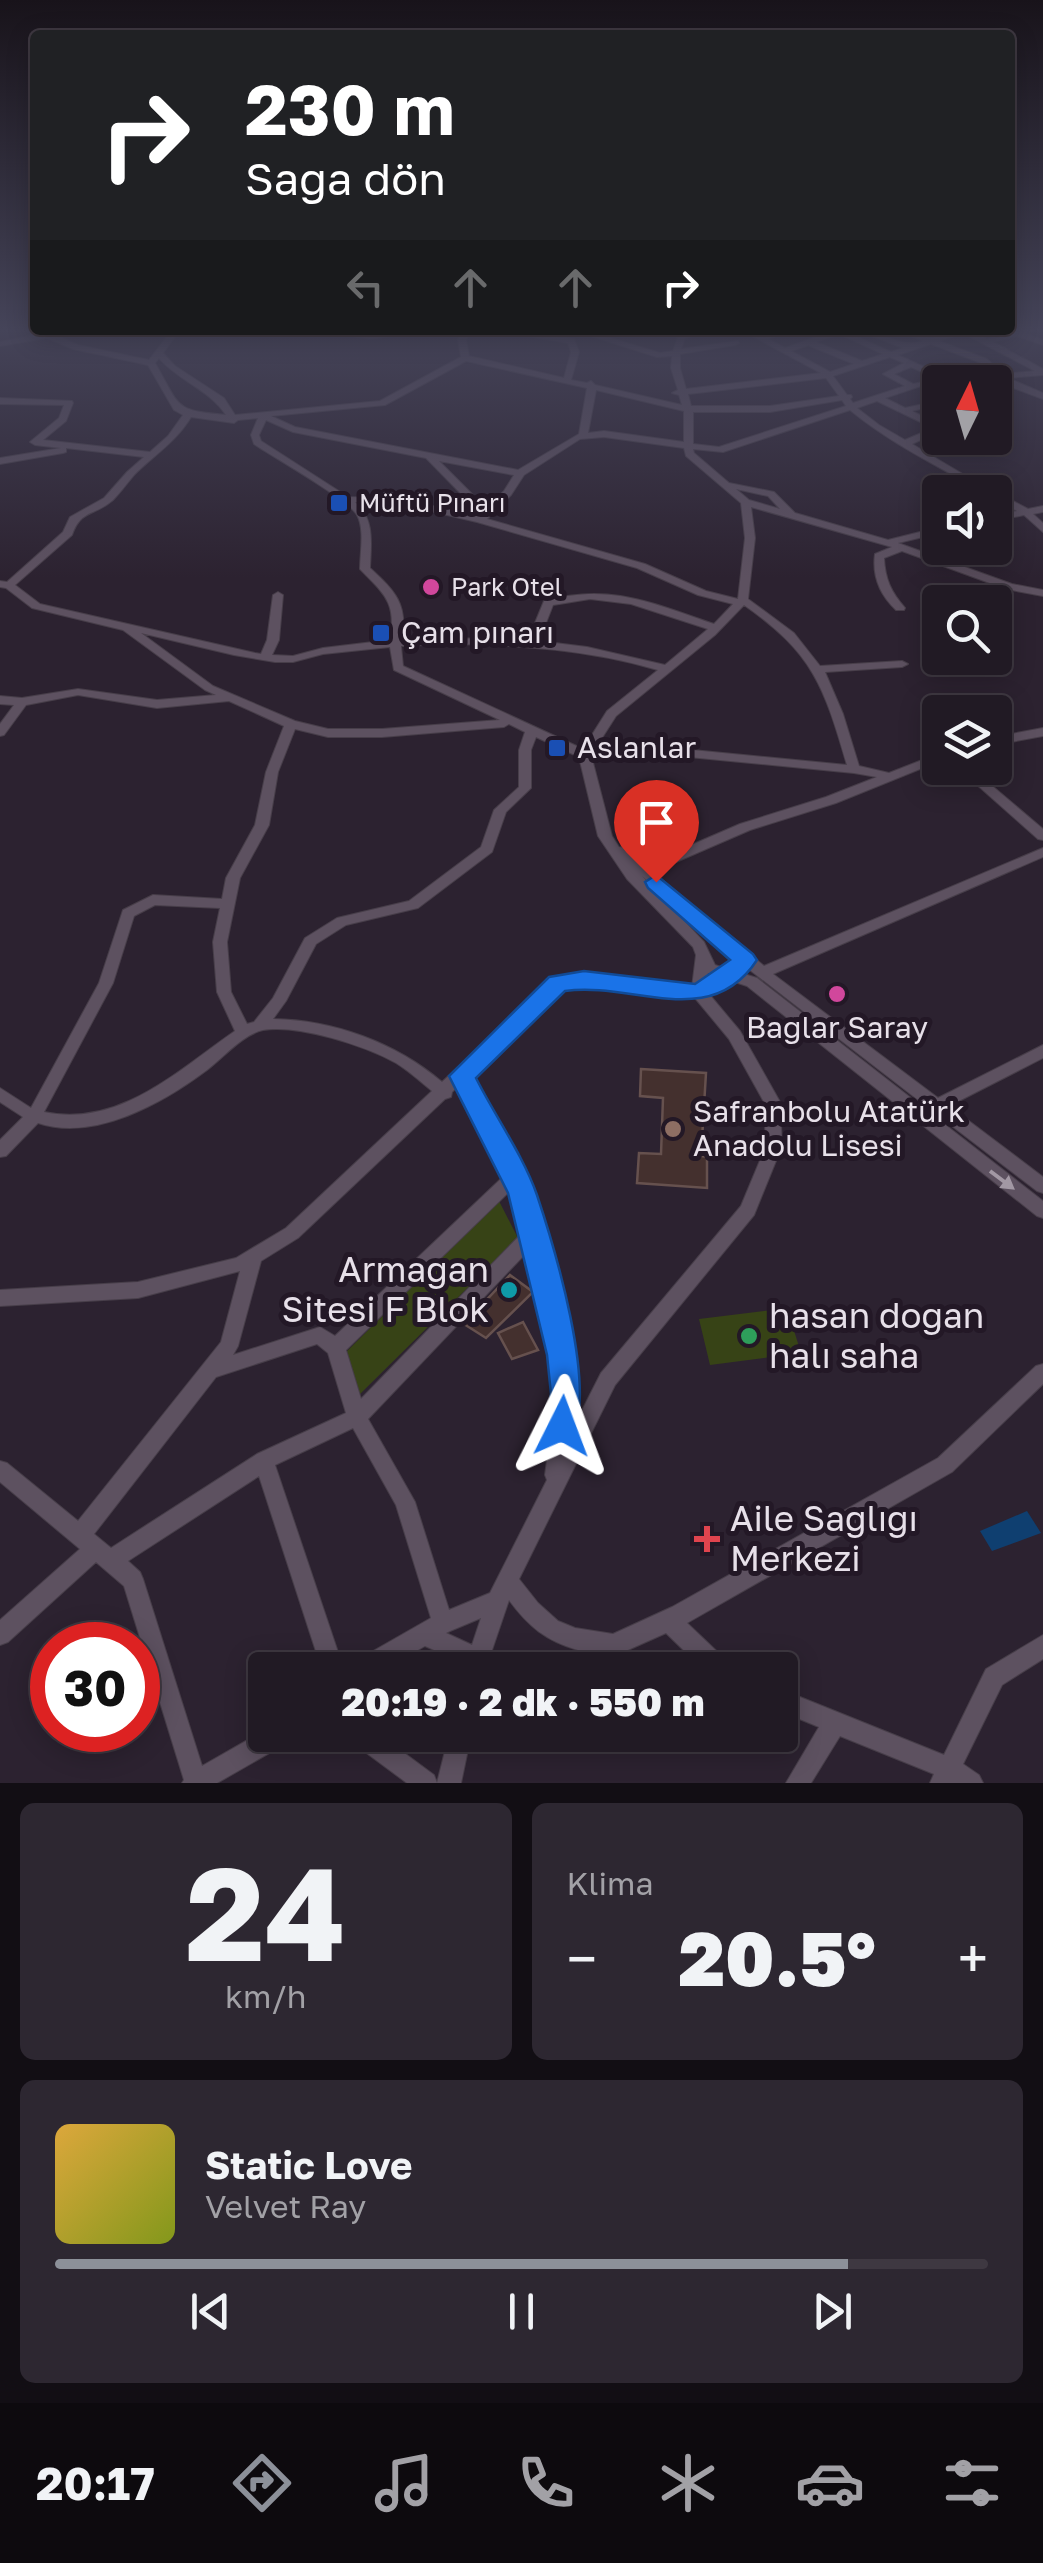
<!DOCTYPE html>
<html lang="tr">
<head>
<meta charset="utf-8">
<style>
	body { margin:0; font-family:"Golos Text",sans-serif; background:#2d2731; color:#f1f3f6; height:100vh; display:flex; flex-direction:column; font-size:38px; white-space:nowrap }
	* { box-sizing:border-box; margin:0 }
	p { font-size:32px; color:#a2a1a6 }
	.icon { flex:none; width:55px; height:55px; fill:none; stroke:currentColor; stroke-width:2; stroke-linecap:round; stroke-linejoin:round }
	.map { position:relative; height:1783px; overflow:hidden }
	.panel { display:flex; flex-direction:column; gap:20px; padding:20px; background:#120e14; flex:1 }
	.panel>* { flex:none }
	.banner { position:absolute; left:30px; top:30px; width:985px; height:305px; border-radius:10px; box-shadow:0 5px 25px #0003,0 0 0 2px #3e3841; background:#202124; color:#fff; overflow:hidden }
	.needle { width:65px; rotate:5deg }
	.controls { position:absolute; left:922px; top:365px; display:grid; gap:20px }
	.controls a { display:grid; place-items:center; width:90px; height:90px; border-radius:10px; background:#211a24; box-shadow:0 5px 25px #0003,0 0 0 2px #3e3841; font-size:50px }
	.speed { position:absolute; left:30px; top:1622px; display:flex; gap:20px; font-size:50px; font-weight:700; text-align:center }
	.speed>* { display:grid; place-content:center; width:130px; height:130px; border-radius:50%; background:#211a24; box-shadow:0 5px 25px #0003,0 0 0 2px #3e3841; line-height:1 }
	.speed .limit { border:15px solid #d22; background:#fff; color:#111 }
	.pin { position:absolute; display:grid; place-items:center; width:85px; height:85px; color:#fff; margin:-102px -42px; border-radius:50% 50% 50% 0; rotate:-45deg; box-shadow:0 0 10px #0007 }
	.pin .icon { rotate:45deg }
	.me { position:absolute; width:110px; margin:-55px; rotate:3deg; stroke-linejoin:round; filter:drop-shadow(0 0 8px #0008) }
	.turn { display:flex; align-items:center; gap:35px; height:210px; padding:0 50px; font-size:45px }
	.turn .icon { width:130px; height:130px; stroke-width:2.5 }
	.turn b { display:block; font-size:70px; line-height:85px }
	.lanes { display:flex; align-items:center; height:95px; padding:0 50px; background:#0003; justify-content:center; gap:50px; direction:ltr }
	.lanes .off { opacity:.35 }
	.big { font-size:75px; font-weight:800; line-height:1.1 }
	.panel .widget { flex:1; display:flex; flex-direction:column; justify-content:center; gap:15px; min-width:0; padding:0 35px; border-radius:15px; background:#2d2731 }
	.panel .dial { align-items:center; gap:0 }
	.dial b { font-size:130px; line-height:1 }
	.song { display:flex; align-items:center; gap:30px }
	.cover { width:120px; height:120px; border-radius:15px; background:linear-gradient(135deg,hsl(40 70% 55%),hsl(70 70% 35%)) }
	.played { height:10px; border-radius:5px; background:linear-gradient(90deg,#8c9099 85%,#3e3841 85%) }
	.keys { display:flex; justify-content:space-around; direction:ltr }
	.heat { display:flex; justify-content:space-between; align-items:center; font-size:55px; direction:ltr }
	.panel .tiles { flex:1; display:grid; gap:20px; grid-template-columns:1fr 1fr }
	.widget:last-child { grid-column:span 2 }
	.trip { position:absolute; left:248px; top:1652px; width:550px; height:100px; border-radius:10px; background:#211a24; box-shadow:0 5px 25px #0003,0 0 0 2px #3e3841; font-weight:800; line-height:100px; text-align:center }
	.tab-bar { display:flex; height:160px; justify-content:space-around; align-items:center; background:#0d0a0e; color:#a2a1a6 }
	.tab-bar .icon { width:70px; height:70px }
	.tab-bar .current { color:#8c9099 }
	.tab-bar b { font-size:45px; color:#f1f3f6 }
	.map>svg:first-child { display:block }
</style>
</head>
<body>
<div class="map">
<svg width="1043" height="1783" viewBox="0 0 1043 1783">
	<rect width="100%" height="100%" fill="#2c2230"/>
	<!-- green -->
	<path fill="#374316" d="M499 1201 518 1238 358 1396 342 1356Z
		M787 1308 801 1353 710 1365 699 1319Z"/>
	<!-- water -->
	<path fill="#0f3f70" d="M1027 1511 1041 1533 992 1551 980 1531Z"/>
	<!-- building -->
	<path fill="#44302e" stroke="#66514e" stroke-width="2.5" d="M641 1069 706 1073 701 1156 707 1157V1188L637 1183 639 1153 661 1154 663 1098 640 1096Z
		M510 1275 533 1292 486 1338 464 1324Z
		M523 1322 538 1350 512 1359 498 1333Z"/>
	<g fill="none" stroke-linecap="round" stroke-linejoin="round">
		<defs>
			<path id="minor" d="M35 328V330H43L78 345 149 360 172 330H180L163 353 175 366 224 398 235 415 380 401 461 357 458 340 463 330H471L466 340 469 356 564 378 571 352 568 343 527 336 531 334 574 339 579 352 571 380 587 383 591 381 595 385 682 405 679 395 672 393 678 390 671 368 672 356 657 357 572 330H584L660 353 673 351 678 337 657 330 680 333 681 330H689L688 332 711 330 685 338 681 349 738 341 739 343 735 345 680 354V368L686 389 821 373 741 330H751L762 336 779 330H791L768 339 785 348 836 330H848L846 332 891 352 903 348 856 330C880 330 900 349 923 341L898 330H909L931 338 956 330H970L987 339 1025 328H1038L1025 333 1043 340V345L1017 336 993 342 1043 369V375L1008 378 1043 393V399L1005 385 999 379 927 384 885 398 905 408 933 402V406L912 411 940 425V431L912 444 993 492H983C938 466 890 443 850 410L723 452 693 449 694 453 729 483 774 492 795 513 888 540 940 527V533L898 543 1012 584 1043 590V596L1006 589 902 551 884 558C885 579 891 592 905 608L904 610H896C880 595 872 576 875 554L892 547 751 507 755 538 748 599 794 633 820 666 902 661 908 664 902 667 825 672 843 714 859 766 889 773 940 753V761L836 803 750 830 653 872 764 966 1043 848V857L773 974 938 1098 1043 1045V1058L949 1106 1043 1177V1193L1037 1191 935 1113 928 1111 926 1106 746 967 741 973 757 978 1043 1201V1218L1037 1216 747 986 732 981 709 994 740 1031 780 1102 782 1146 754 1215 615 1385 519 1579 538 1603 558 1621 575 1628 613 1634 672 1607 938 1458 1036 1366 1043 1364V1384L952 1472 687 1623 728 1662 731 1670H704L666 1633 583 1670H464L466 1664 425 1646 383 1670H351L354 1662 431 1618 396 1505 353 1428 275 1465 344 1670H322L259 1476 128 1561 140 1572 143 1579 202 1766 265 1730V1735H290L287 1743 217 1783H182L184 1780 124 1586 96 1562 8 1642 0 1645V1620L80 1549 0 1482V1461L7 1463 78 1521 221 1342 240 1271 138 1298 0 1306V1290L138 1282 236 1258 286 1228 432 1091C421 1082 409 1071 396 1063 366 1046 298 1024 263 1030 242 1035 224 1057 207 1070 163 1103 94 1142 38 1123L6 1156 0 1157V1140L23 1117 0 1102V1088L31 1108 99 983 123 910 153 895 222 899 226 878 255 825 266 772 284 726 229 701 157 708 78 695 26 705 4 735 0 736V724L14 705 0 704V696L22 698 78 689 157 700 216 695 205 690 123 630 32 608 6 588 0 587V581L7 582 63 532 70 517 104 498 127 472 144 457 66 448V452L63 453 0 464V458L61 448 35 445 30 442 59 418 64 405 0 404V398L72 401 73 403 66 421 43 440 150 452 168 436 183 415 174 410 148 365 73 349 47 338 0 346V342L39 334 32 330ZM963 333 1035 371 1003 374 987 359 939 341ZM839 334 883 354 862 361 816 342ZM931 344 981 363 994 374 948 378 898 355ZM809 345 810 346 854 364 830 372 791 351ZM890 357 904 363 883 374 905 386 853 403 850 399 852 397 851 395H847L833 376ZM159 358C179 381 210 390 226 415 173 410 181 408 155 363ZM466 361 587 388 579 434 518 470 295 427 271 416 385 405ZM911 367 938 379 913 384 894 374ZM826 378 839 396 770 406H691L688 394ZM596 390 684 411V442L604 431 588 433ZM842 400 846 406 719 447 693 444V412H770ZM877 401 933 428 905 440 879 425 857 408ZM191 417 234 423 238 420 258 418 251 435 254 444C273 457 348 499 357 515 365 529 360 553 360 569 384 594 397 602 390 640L323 648 293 656 272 655 279 640 283 595 278 592 273 595 267 640 261 654 255 653 40 604 15 585 72 535C81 509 95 516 113 500 121 492 127 483 134 475 154 455 176 442 191 417ZM266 420 293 432 426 458 473 506 475 516 400 498 348 497 261 441 259 435ZM604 437 684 448 686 456 741 503 745 538 738 599 706 591 645 564 487 519 511 495 524 475 580 439ZM439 461 514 475 504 491 484 511 481 503ZM736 489 768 496 780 509 749 500ZM355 502 400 504 477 522 637 568 698 595 733 604 714 624C651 603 611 583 544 601L528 640 450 638 402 639C408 604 395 591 370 568 371 543 375 519 355 502ZM590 599 631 604 708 629 665 665 587 647 539 641 553 605ZM744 605C813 653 824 686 847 765L600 741 616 716 715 635ZM141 633 234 655 275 662H293L323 654 390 647 394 670 500 720 382 729H328L295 721 213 686ZM450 644C521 645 590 650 658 670L607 711 583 749 403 666 401 646ZM509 724 525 732 519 750V787L494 810 481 847 409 901 337 918 305 938 273 998 254 1022 247 1024 231 992 227 942 240 878 269 825 278 772 295 729 328 737H382L504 727ZM536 737 579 757 598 836 627 879 693 947 696 955 692 987 584 975 553 979 442 1082C396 1043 334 1020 273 1019L286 1001 316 944 346 925 418 908 492 852 506 812 531 788V750ZM596 748 854 773 877 777 826 797 740 824 645 865 626 848 619 847 612 836 591 755ZM642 876 737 959 727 969 715 965 704 942ZM155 905 220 908 213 942 217 992 235 1031C178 1070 120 1128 44 1112L113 983 134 916ZM708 973 717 976 707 982ZM584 985 695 998 729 1039 764 1102 766 1146 741 1206 601 1373 570 1434 576 1394 572 1355 530 1192 470 1075 562 988ZM459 1085 505 1175 335 1336 320 1327 233 1355 238 1346 261 1261 298 1238 445 1099 451 1097 452 1092ZM512 1189 523 1232 361 1399 346 1350ZM528 1251 554 1355 556 1394 545 1475 547 1480 490 1593 449 1610 415 1502 368 1419ZM317 1344 328 1353 346 1413 257 1454 111 1548 94 1534 216 1377ZM509 1600C528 1626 546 1641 578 1650L553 1661 491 1653ZM481 1618 472 1645 446 1633 450 1631Z
				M313 330C332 330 351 334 371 335 390 335 409 330 428 330L371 339Z
				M993 492 998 493 1028 509 1043 506V512L1033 514 1043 523V532L1024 515 995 521V515L1017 511 995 499Z
				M1043 728V736L995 745V737Z
				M958 768H971L1043 829V840L1038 839Z
				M1043 1635V1659L1002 1685 963 1764 979 1775 983 1783H930L934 1774 840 1736 811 1783H786L819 1727 780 1711V1689L944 1755 986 1669Z
				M350 1735H380L434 1775 437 1783 449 1735H471L461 1783H407L353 1743Z"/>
		</defs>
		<!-- minor casing -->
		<use href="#minor" stroke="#473e49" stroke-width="2"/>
		<!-- minor -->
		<use href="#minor" fill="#5d5160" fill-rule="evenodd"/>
	</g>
	<!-- one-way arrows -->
	<defs><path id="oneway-solid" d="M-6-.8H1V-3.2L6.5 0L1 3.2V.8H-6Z" transform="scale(2.5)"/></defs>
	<use fill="#a298a4" href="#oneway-solid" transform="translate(1002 1180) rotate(37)"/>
	<!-- sky -->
	<linearGradient id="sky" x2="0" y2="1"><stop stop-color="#18131a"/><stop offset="0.57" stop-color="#454459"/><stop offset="1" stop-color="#454459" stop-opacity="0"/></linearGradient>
	<rect width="1043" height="578" fill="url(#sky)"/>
	<!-- route -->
	<path fill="#1a73e8" stroke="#114b97" stroke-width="2.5" d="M656 875 753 954 757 960C710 1032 632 981 565 991L476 1078C495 1116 523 1155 537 1195 555 1249 596 1385 573 1436L562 1440 550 1436 546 1426 551 1394 547 1355 508 1193 449 1076 549 977 584 971 695 984 730 960 648 888 645 882Z"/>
	<!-- markers -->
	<g fill="#1a4fb4" stroke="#231826" stroke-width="4">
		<rect x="329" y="493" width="20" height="20" rx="5"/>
		<rect x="371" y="623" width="20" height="20" rx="5"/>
		<rect x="547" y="738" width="20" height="20" rx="5"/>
	</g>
	<g fill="#d1479c" stroke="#231826" stroke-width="4">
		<circle cx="431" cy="587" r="10"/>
		<circle cx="837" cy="994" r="10"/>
	</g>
	<circle fill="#8d6e63" stroke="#231826" stroke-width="4" cx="673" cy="1129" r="10"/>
	<circle fill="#0f9aa8" stroke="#231826" stroke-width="4" cx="509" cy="1290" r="10"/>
	<circle fill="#2e9e5b" stroke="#231826" stroke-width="4" cx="749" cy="1336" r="10"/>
	<path fill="#e0444e" stroke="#231826" stroke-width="4" d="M702 1524h10v10h10v10h-10v10h-10v-10h-10v-10h10z"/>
	<g text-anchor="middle" stroke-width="10" stroke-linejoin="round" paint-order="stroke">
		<!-- far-poi labels -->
		<g font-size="25" fill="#e7e0e9" stroke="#231826" text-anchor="start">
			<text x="359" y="512">Müftü Pınarı</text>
			<text x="451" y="596">Park Otel</text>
		</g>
		<!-- poi labels -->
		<g font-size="30" fill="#e7e0e9" stroke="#231826" text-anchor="start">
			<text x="401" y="643">Çam pınarı</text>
			<text x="577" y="758">Aslanlar</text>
			<text x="837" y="1038" text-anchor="middle">Bağlar Saray</text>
			<text x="693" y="1122">Safranbolu Atatürk<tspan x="693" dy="34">Anadolu Lisesi</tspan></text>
		</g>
		<!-- near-poi labels -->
		<g font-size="35" fill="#e7e0e9" stroke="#231826" text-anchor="start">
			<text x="489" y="1282" text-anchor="end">Armağan<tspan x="489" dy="40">Sitesi F Blok</tspan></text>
			<text x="769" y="1328">hasan doğan<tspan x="769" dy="40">halı saha</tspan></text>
			<text x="730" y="1531">Aile Sağlığı<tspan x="730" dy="40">Merkezi</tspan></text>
		</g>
	</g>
</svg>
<div class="controls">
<a><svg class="needle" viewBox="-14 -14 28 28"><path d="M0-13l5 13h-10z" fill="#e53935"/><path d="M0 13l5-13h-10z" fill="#a2a1a6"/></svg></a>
<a><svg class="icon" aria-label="sound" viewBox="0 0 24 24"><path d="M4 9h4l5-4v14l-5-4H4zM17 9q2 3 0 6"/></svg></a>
<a><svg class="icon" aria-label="search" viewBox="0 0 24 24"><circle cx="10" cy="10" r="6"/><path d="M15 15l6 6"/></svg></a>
<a><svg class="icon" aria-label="layers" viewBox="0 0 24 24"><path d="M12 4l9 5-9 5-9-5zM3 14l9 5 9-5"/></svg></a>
</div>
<div class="speed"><div class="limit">30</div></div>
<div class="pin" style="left:656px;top:882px;background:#d93025"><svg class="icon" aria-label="arrive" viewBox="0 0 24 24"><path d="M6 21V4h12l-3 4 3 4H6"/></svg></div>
<svg class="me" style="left:562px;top:1426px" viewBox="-20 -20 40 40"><path d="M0-17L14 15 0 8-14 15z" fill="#1a73e8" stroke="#fff" stroke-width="4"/></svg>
<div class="trip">20:19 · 2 dk · 550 m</div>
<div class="banner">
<div class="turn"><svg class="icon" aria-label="right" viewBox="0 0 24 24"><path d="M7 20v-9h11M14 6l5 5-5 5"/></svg><div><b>230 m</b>Sağa dön</div></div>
<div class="lanes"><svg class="icon off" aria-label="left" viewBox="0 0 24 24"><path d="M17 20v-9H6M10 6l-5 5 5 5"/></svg><svg class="icon off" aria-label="ahead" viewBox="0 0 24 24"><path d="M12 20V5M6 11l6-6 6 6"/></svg><svg class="icon off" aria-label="ahead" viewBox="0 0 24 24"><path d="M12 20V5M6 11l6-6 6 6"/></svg><svg class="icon" aria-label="right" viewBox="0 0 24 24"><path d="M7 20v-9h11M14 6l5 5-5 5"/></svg></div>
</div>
</div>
<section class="panel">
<div class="tiles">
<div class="widget dial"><b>24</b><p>km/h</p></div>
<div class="widget"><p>Klima</p>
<div class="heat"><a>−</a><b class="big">20.5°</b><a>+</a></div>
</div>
<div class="widget">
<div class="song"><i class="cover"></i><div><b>Static Love</b><p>Velvet Ray</p></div></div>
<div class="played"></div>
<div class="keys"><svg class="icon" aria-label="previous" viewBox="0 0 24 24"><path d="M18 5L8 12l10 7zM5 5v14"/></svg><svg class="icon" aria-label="pause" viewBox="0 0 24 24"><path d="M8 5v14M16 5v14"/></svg><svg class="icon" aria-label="next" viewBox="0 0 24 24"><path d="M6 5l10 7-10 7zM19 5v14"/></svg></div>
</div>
</div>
</section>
<nav class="tab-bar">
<b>20:17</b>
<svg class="icon current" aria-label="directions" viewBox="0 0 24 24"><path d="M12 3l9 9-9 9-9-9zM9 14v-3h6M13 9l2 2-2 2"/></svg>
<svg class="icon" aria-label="music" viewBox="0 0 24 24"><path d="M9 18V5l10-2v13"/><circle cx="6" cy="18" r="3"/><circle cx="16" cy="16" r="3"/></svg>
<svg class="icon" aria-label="phone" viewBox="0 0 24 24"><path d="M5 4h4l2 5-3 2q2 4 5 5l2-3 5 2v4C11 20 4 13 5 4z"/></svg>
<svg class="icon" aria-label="climate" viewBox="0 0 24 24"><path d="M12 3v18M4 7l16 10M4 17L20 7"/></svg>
<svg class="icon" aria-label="car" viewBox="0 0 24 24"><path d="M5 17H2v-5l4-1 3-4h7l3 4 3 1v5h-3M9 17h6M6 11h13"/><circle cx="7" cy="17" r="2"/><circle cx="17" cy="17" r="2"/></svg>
<svg class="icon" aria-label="filters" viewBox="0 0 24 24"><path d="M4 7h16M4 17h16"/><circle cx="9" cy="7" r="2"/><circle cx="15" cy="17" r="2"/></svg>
</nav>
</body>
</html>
